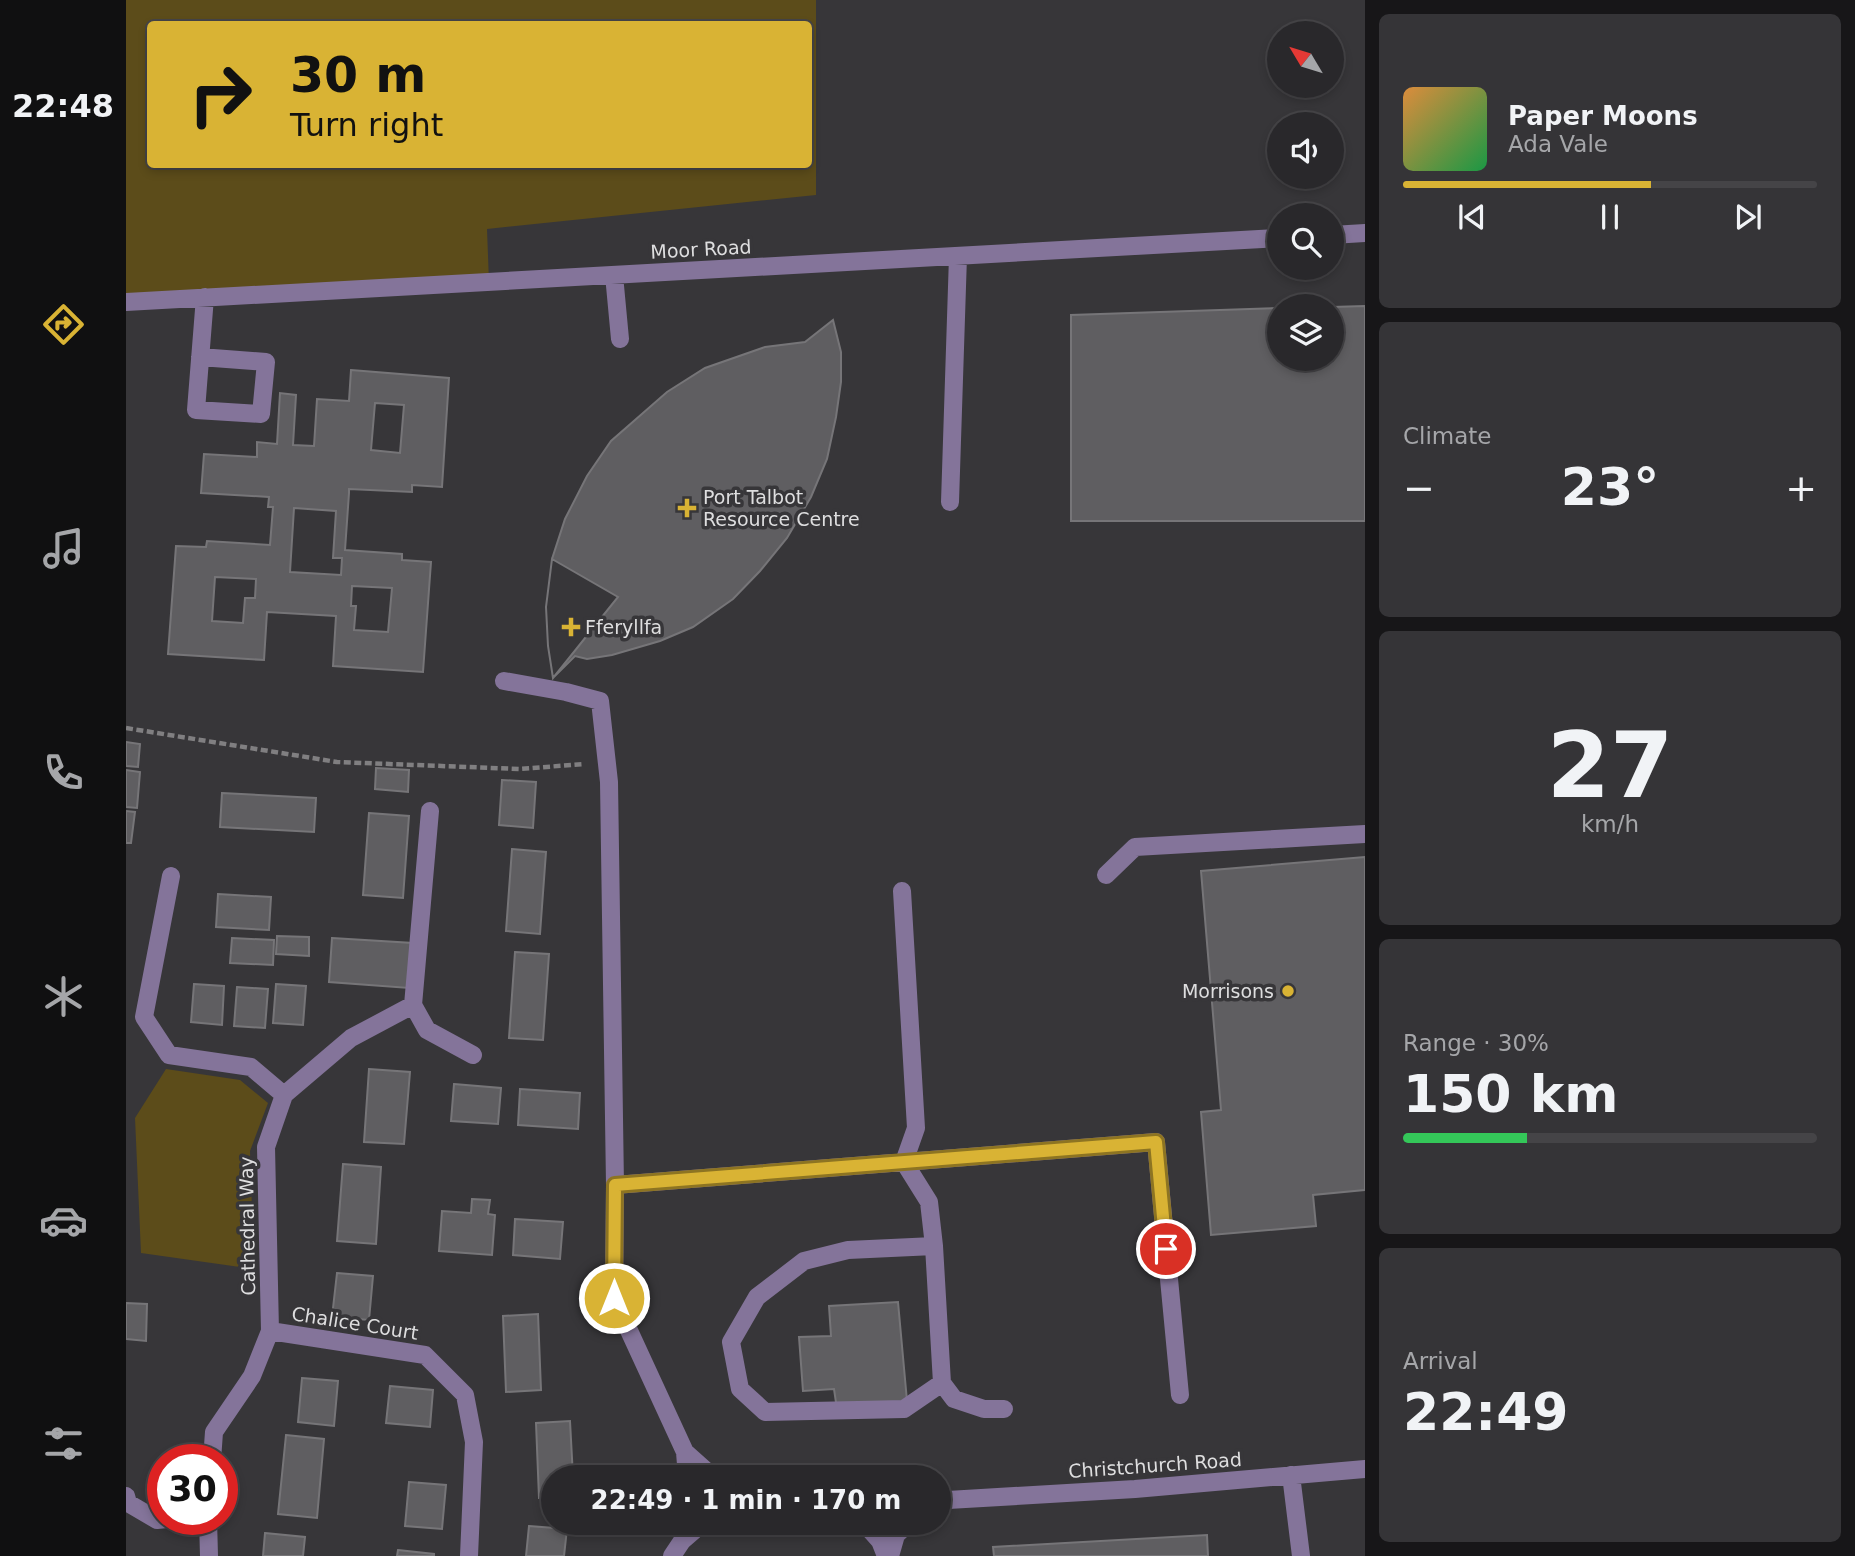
<!DOCTYPE html>
<html lang="en">
<head>
<meta charset="utf-8">
<style>
	body { margin:0; font-family:"DejaVu Sans",sans-serif; background:#353437; color:#f1f3f6; height:100vh; display:flex; flex-direction:column; font-size:26px; white-space:nowrap }
	* { box-sizing:border-box; margin:0 }
	p { font-size:23px; color:#a5a6a9 }
	.icon { flex:none; width:38px; height:38px; fill:none; stroke:currentColor; stroke-width:2; stroke-linecap:round; stroke-linejoin:round }
	.map { position:relative; flex:1; overflow:hidden }
	.drawer { display:flex; flex-direction:column; gap:14px; padding:14px; background:#171618; width:490px }
	.drawer>* { flex:none }
	.banner { position:absolute; left:21px; top:21px; width:665px; height:147px; border-radius:7px; box-shadow:0 4px 10px #0003,0 0 0 2px #454447; background:#d9b334; color:#111; overflow:hidden }
	.needle { width:46px; rotate:308deg }
	.fabs { position:absolute; left:1141px; top:21px; display:grid; gap:14px }
	.fabs a { display:grid; place-items:center; width:77px; height:77px; border-radius:50%; background:#29282b; box-shadow:0 4px 10px #0003,0 0 0 2px #454447; font-size:35px }
	.speed { position:absolute; left:21px; top:1444px; display:flex; gap:14px; font-size:35px; font-weight:700; text-align:center }
	.speed>* { display:grid; place-content:center; width:91px; height:91px; border-radius:50%; background:#29282b; box-shadow:0 4px 10px #0003,0 0 0 2px #454447; line-height:1 }
	.speed .limit { border:10px solid #d22; background:#fff; color:#111 }
	.pin { position:absolute; display:grid; place-items:center; width:60px; height:60px; color:#fff; margin:-30px; border:4px solid #fff; border-radius:50%; box-shadow:0 2px 7px #0007 }
	.me { position:absolute; width:77px; margin:-38px; rotate:0deg; stroke-linejoin:round; filter:drop-shadow(0 0 5px #0008) }
	.turn { display:flex; align-items:center; gap:24px; height:147px; padding:0 28px; font-size:32px }
	.turn .icon { width:91px; height:91px; stroke-width:2.5 }
	.turn b { display:block; font-size:49px; line-height:60px }
	.big { font-size:52px; font-weight:600; line-height:1.1 }
	.drawer .tile { flex:1; display:flex; flex-direction:column; justify-content:center; gap:10px; min-width:0; padding:0 24px; border-radius:10px; background:#353437 }
	.drawer .dial { align-items:center; gap:0 }
	.dial b { font-size:91px; line-height:1 }
	.song { display:flex; align-items:center; gap:21px }
	.cover { width:84px; height:84px; border-radius:10px; background:linear-gradient(135deg,hsl(30 70% 55%),hsl(140 70% 35%)) }
	.played { height:7px; border-radius:4px; background:linear-gradient(90deg,#d9b334 60%,#454447 60%) }
	.keys { display:flex; justify-content:space-around; direction:ltr }
	.heat { display:flex; justify-content:space-between; align-items:center; font-size:38px; direction:ltr }
	.charge { height:10px; border-radius:5px; background:linear-gradient(90deg,#34c759 30%,#454447 0) }
	.trip { position:absolute; left:415px; top:1465px; width:410px; height:70px; border-radius:35px; background:#29282b; box-shadow:0 4px 10px #0003,0 0 0 2px #454447; font-weight:600; line-height:70px; text-align:center }
	main { display:flex; flex:1; min-height:0 }
	.dock { display:flex; flex-direction:column; width:126px; justify-content:space-around; align-items:center; background:#101011; color:#a5a6a9 }
	.dock .icon { width:49px; height:49px }
	.dock .current { color:#d9b334 }
	.dock b { font-size:32px; color:#f1f3f6 }
	.map>svg:first-child { display:block }
</style>
</head>
<body>
<main>
<nav class="dock">
<b>22:48</b>
<svg class="icon current" aria-label="directions" viewBox="0 0 24 24"><path d="M12 3l9 9-9 9-9-9zM9 14v-3h6M13 9l2 2-2 2"/></svg>
<svg class="icon" aria-label="music" viewBox="0 0 24 24"><path d="M9 18V5l10-2v13"/><circle cx="6" cy="18" r="3"/><circle cx="16" cy="16" r="3"/></svg>
<svg class="icon" aria-label="phone" viewBox="0 0 24 24"><path d="M5 4h4l2 5-3 2q2 4 5 5l2-3 5 2v4C11 20 4 13 5 4z"/></svg>
<svg class="icon" aria-label="climate" viewBox="0 0 24 24"><path d="M12 3v18M4 7l16 10M4 17L20 7"/></svg>
<svg class="icon" aria-label="car" viewBox="0 0 24 24"><path d="M5 17H2v-5l4-1 3-4h7l3 4 3 1v5h-3M9 17h6M6 11h13"/><circle cx="7" cy="17" r="2"/><circle cx="17" cy="17" r="2"/></svg>
<svg class="icon" aria-label="filters" viewBox="0 0 24 24"><path d="M4 7h16M4 17h16"/><circle cx="9" cy="7" r="2"/><circle cx="15" cy="17" r="2"/></svg>
</nav>
<div class="map">
<svg width="1239" height="1556" viewBox="0 0 1239 1556">
	<rect width="100%" height="100%" fill="#373639"/>
	<!-- green -->
	<path fill="#5c4c1a" fill-rule="evenodd" d="M0 0H690V195L361 229 363 282 0 302ZM24 24H682V164H24Z
		M40 1069 114 1080 142 1103 124 1151 128 1269 15 1253 9 1118Z"/>
	<!-- building -->
	<path fill="#5f5e61" stroke="#767578" stroke-width="2" fill-rule="evenodd" d="M1239 306V521H945V315L1153 308V359H1206V307Z
		M707 320 715 352V382L710 417 701 459 685 497 661 538 634 571 607 599 567 627 534 641 486 655 461 659 449 656 427 678 422 646 420 607 426 559 439 519 461 476 485 441 541 392 579 368 639 347 679 342Z
		M225 370 323 378 316 487 286 485V492L223 489V493L219 550 276 554V560L305 562 297 672 207 666 210 616 141 612 138 660 42 654 50 546 80 547 81 541 144 545 147 507H142L143 497 75 493 78 454 131 457V442L151 444 154 393 170 395 167 445 188 446 191 399 223 401ZM249 403 278 405 274 453 245 450ZM168 508 210 511 207 558H216L215 575 164 572ZM89 577 130 579 129 598H119L117 623 86 621ZM226 586 266 588 262 632 228 630 230 606H225Z
		M426 559 492 597 427 678 422 646 420 607Z
		M0 742 14 744 12 767 0 766Z
		M250 768 283 770 282 792 249 789Z
		M0 770 14 772 11 808 0 807Z
		M376 780 410 782 407 828 373 825Z
		M96 793 190 798 188 832 94 827Z
		M0 811 9 812 5 843H0Z
		M243 813 283 816 277 898 237 895Z
		M386 849 420 852 414 934 380 931Z
		M1239 857V1190L1187 1195 1190 1226 1085 1235 1075 1112 1095 1110 1075 871Z
		M92 894 145 897 143 930 90 927Z
		M151 936 183 937V956L150 954Z
		M106 938 148 940 147 965 104 963Z
		M206 938 287 943 283 988 203 982Z
		M389 952 423 954 417 1040 383 1038Z
		M68 984 98 986 96 1025 65 1022Z
		M150 984 180 986 177 1025 147 1023Z
		M111 987 142 989 139 1028 108 1026Z
		M243 1069 284 1072 278 1144 238 1142Z
		M328 1084 375 1088 372 1124 325 1121Z
		M394 1089 454 1093 452 1129 392 1125Z
		M217 1164 255 1167 250 1244 211 1241Z
		M346 1199 364 1200 362 1214 369 1215 366 1255 313 1251 316 1211 345 1213Z
		M389 1219 437 1222 434 1259 387 1255Z
		M211 1273 247 1276 243 1320 206 1317Z
		M772 1302 782 1412 712 1416 708 1389 677 1391 673 1337 705 1336 703 1306Z
		M0 1303 21 1304 20 1341 0 1339Z
		M412 1314 415 1390 380 1392 377 1316Z
		M176 1378 212 1381 208 1426 172 1422Z
		M264 1386 307 1390 304 1427 260 1423Z
		M444 1421 447 1477H427V1498H413L410 1423Z
		M160 1435 198 1439 191 1518 152 1514Z
		M283 1482 320 1485 316 1529 279 1526Z
		M403 1526 441 1529 438 1556H400Z
		M139 1533 179 1537 177 1556H137Z
		M1081 1535 1082 1556H868L867 1547Z
		M272 1550 308 1554V1556H271Z"/>
	<g fill="none" stroke-linecap="round" stroke-linejoin="round">
		<!-- path -->
		<path stroke="#807f81" stroke-width="4.5" stroke-dasharray="7 3.5" stroke-linecap="butt" d="M0 728 211 762 394 769 458 764"/>
		<!-- minor -->
		<path stroke="#84749a" stroke-width="18" d="M1206 235 1239 233
			M488 275 494 339
			M0 302 1153 238
			M74 357 140 362 135 414 70 410 79 297
			M824 502 832 256
			M378 681 440 692 474 701 483 782 489 1185 488 1298 559 1452 561 1477
			M980 875 1009 847 1239 834
			M45 876 18 1017 43 1055 125 1067 158 1095
			M776 891 790 1128 778 1162 803 1202 808 1246 816 1383 828 1399 858 1409H878
			M287 1005 301 1030 347 1055
			M489 1185 1030 1142 1054 1395
			M808 1246 722 1250 678 1261 631 1297 605 1342 614 1389 639 1412 778 1409 816 1383
			M144 1331 299 1355 339 1395 348 1442 343 1556
			M559 1452 587 1477
			M86 1460 88 1432 126 1376 144 1331 140 1147 158 1095 225 1038 287 1005 304 811
			M1165 1475 1175 1556
			M0 1496 2 1503 31 1520 41 1519
			M812 1498 822 1500 1009 1489 1239 1469
			M82 1519 83 1556
			M737 1522 754 1541 760 1556
			M546 1556 556 1541 578 1522
			M764 1556 770 1535 784 1522"/>
	</g>
	<g fill="none" stroke-linecap="round" stroke-linejoin="round">
		<defs>
			<path id="route" d="M488 1298 489 1185 1030 1142 1040 1249"/>
		</defs>
		<!-- route casing -->
		<use href="#route" stroke="#8d7422" stroke-width="18"/>
		<!-- route -->
		<use href="#route" stroke="#d9b334" stroke-width="12"/>
	</g>
	<!-- markers -->
	<g fill="#d9b334" stroke="#373639" stroke-width="2.5">
		<path d="M557.5 497.5h7v7h7v7h-7v7h-7v-7h-7v-7h7z"/>
		<path d="M441.5 616.5h7v7h7v7h-7v7h-7v-7h-7v-7h7z"/>
		<circle cx="1162" cy="991" r="7"/>
	</g>
	<g text-anchor="middle" stroke-width="7" stroke-linejoin="round" paint-order="stroke">
		<!-- street labels -->
		<g font-size="19" fill="#dededf" stroke="#373639">
			<text transform="translate(575 249) rotate(-3)" y="7">Moor Road</text>
			<text transform="translate(121 1226) rotate(-91)" y="7">Cathedral Way</text>
			<text transform="translate(229 1323) rotate(9)" y="7">Chalice Court</text>
			<text transform="translate(1029 1465) rotate(-4)" y="7">Christchurch Road</text>
		</g>
		<!-- poi labels -->
		<g font-size="19" fill="#dededf" stroke="#373639" text-anchor="start">
			<text x="577" y="504">Port Talbot<tspan x="577" dy="22">Resource Centre</tspan></text>
			<text x="459" y="634">Fferyllfa</text>
			<text x="1148" y="998" text-anchor="end">Morrisons</text>
		</g>
	</g>
</svg>
<div class="fabs">
<a><svg class="needle" viewBox="-14 -14 28 28"><path d="M0-13l5 13h-10z" fill="#e53935"/><path d="M0 13l5-13h-10z" fill="#a5a6a9"/></svg></a>
<a><svg class="icon" aria-label="sound" viewBox="0 0 24 24"><path d="M4 9h4l5-4v14l-5-4H4zM17 9q2 3 0 6"/></svg></a>
<a><svg class="icon" aria-label="search" viewBox="0 0 24 24"><circle cx="10" cy="10" r="6"/><path d="M15 15l6 6"/></svg></a>
<a><svg class="icon" aria-label="layers" viewBox="0 0 24 24"><path d="M12 4l9 5-9 5-9-5zM3 14l9 5 9-5"/></svg></a>
</div>
<div class="speed"><div class="limit">30</div></div>
<div class="pin" style="left:1040px;top:1249px;background:#d93025"><svg class="icon" aria-label="arrive" viewBox="0 0 24 24"><path d="M6 21V4h12l-3 4 3 4H6"/></svg></div>
<svg class="me" style="left:488px;top:1298px" viewBox="-20 -20 40 40"><circle r="17" fill="#d9b334" stroke="#fff" stroke-width="3"/><path d="M0-11L8 9 0 5-8 9z" fill="#fff"/></svg>
<div class="trip">22:49 · 1 min · 170 m</div>
<div class="banner">
<div class="turn"><svg class="icon" aria-label="right" viewBox="0 0 24 24"><path d="M7 20v-9h11M14 6l5 5-5 5"/></svg><div><b>30 m</b>Turn right</div></div>
</div>
</div>
<section class="drawer">
<div class="tile">
<div class="song"><i class="cover"></i><div><b>Paper Moons</b><p>Ada Vale</p></div></div>
<div class="played"></div>
<div class="keys"><svg class="icon" aria-label="previous" viewBox="0 0 24 24"><path d="M18 5L8 12l10 7zM5 5v14"/></svg><svg class="icon" aria-label="pause" viewBox="0 0 24 24"><path d="M8 5v14M16 5v14"/></svg><svg class="icon" aria-label="next" viewBox="0 0 24 24"><path d="M6 5l10 7-10 7zM19 5v14"/></svg></div>
</div>
<div class="tile"><p>Climate</p>
<div class="heat"><a>−</a><b class="big">23°</b><a>+</a></div>
</div>
<div class="tile dial"><b>27</b><p>km/h</p></div>
<div class="tile"><p>Range · 30%</p><b class="big">150 km</b><div class="charge"></div></div>
<div class="tile"><p>Arrival</p><b class="big">22:49</b></div>
</section>
</main>
</body>
</html>
